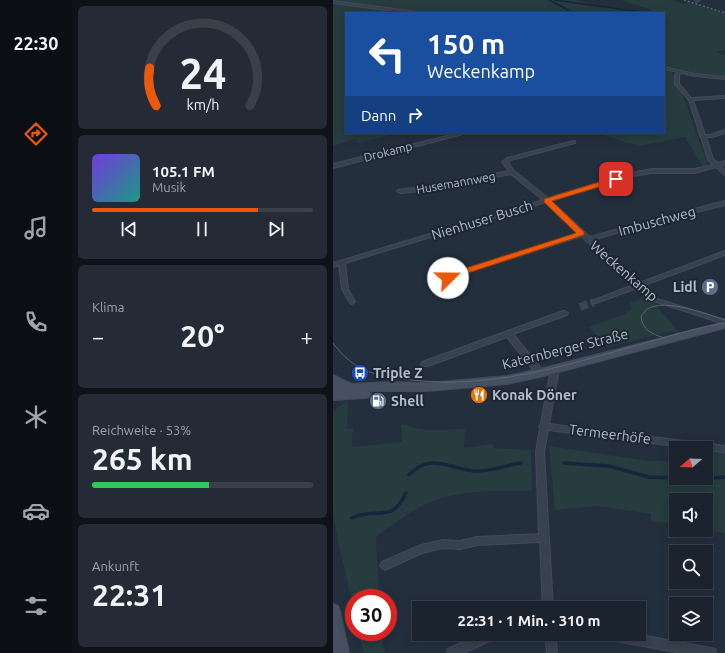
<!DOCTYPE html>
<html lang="de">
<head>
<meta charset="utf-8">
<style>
	body { margin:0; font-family:Ubuntu,sans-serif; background:#242b36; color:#f1f3f6; height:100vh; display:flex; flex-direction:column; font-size:15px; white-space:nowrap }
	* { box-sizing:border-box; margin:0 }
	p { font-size:13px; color:#a0a4aa }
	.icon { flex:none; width:22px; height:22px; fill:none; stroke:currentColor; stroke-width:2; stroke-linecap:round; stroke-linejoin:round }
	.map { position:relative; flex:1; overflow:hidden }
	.side { display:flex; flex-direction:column; gap:6px; padding:6px; background:#0f1319; width:261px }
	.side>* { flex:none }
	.banner { position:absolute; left:12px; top:12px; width:320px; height:122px; border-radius:0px; box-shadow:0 2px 10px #0003,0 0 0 1px #39404a; background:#1a4fa0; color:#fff; overflow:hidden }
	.needle { width:26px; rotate:251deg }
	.buttons { position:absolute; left:336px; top:441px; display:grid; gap:8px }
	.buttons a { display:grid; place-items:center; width:44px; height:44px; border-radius:0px; background:#1b232e; box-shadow:0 2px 10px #0003,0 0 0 1px #39404a; font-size:20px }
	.speed { position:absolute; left:12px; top:589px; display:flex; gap:8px; font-size:20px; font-weight:700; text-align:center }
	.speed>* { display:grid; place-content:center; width:52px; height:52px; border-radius:50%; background:#1b232e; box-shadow:0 2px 10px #0003,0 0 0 1px #39404a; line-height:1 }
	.speed .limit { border:6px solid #d22; background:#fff; color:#111 }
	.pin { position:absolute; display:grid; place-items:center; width:34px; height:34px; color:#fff; margin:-17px; border-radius:8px; box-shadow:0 2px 6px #0006 }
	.me { position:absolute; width:44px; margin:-22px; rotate:68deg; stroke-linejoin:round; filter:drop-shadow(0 0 3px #0008) }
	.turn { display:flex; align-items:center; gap:14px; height:84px; padding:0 16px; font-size:18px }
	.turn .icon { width:52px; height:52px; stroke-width:2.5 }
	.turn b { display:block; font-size:28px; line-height:34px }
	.then { display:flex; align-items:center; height:38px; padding:0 16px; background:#0003; gap:8px; font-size:15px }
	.big { font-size:30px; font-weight:700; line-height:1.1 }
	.side .tile { flex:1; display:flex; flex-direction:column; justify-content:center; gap:6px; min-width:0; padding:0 14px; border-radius:6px; background:#242b36 }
	.side .dial { align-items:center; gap:0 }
	.dial svg { height:104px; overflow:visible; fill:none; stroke:#39404a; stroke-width:7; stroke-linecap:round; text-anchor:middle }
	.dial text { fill:#f1f3f6; stroke:none }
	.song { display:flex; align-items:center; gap:12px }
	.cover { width:48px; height:48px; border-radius:6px; background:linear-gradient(135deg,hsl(260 70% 55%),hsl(170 70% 35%)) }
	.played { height:4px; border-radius:2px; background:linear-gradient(90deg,#ea580c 75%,#39404a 75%) }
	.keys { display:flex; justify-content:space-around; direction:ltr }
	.heat { display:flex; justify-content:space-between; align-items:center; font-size:22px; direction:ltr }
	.charge { height:6px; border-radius:3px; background:linear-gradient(90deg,#34c759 53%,#39404a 0) }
	.trip { position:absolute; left:79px; top:601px; width:234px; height:40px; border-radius:0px; background:#1b232e; box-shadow:0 2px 10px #0003,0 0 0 1px #39404a; font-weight:700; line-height:40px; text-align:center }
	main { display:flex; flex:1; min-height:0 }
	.menu { display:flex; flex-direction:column; width:72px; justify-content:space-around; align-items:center; background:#0b0e12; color:#a0a4aa }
	.menu .icon { width:28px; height:28px }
	.menu .active { color:#ea580c }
	.menu b { font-size:18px; color:#f1f3f6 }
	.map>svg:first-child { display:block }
</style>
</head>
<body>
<main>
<nav class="menu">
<b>22:30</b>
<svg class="icon active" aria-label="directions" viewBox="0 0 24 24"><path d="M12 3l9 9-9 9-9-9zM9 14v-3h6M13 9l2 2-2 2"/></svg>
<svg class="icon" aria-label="music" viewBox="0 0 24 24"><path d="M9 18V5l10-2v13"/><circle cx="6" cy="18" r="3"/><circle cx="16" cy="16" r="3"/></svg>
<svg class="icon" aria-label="phone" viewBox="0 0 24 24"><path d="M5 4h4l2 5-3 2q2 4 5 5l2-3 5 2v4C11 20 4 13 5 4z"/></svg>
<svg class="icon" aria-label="climate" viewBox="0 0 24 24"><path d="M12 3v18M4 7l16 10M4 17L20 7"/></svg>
<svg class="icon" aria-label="car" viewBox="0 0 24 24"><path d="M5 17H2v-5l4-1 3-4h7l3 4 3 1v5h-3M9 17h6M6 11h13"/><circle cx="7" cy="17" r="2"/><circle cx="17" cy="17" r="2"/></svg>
<svg class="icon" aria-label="filters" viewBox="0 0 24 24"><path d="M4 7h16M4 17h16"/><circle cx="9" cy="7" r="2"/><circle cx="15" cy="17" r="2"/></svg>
</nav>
<section class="side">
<div class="tile dial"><svg viewBox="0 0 100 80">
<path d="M14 69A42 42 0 1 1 86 69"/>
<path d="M14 69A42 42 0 0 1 9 40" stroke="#ea580c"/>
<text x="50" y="56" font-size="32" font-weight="700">24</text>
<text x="50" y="72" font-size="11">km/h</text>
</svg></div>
<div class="tile">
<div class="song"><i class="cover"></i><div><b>105.1 FM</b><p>Musik</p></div></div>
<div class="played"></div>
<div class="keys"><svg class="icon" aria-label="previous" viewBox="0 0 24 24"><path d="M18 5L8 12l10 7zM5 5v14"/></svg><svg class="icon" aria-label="pause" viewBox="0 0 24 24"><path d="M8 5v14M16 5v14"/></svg><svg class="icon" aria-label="next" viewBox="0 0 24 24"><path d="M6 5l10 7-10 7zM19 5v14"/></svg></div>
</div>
<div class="tile"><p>Klima</p>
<div class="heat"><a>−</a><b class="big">20°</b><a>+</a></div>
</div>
<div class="tile"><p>Reichweite · 53%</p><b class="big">265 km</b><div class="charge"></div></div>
<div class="tile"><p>Ankunft</p><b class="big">22:31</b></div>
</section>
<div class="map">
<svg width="392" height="653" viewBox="0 0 392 653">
	<rect width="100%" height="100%" fill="#242f3e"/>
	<!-- green -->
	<path fill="#263c3f" d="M0 0H244L257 4 315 12 318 10 288 0H339L350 4 356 2 392 14V50L383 52 392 55V78L372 76 331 67V13H88L0 1Z
		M0 3 81 13H13V133H65L25 143 22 139 0 146Z
		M331 69 338 71 350 96 375 165 370 167 352 137 306 146 263 133H331Z
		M313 297 324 306 347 334 339 331 275 347 256 327 292 314 299 309 297 303Z
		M15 401 14 429 20 428 19 447 69 442 68 425 72 424C82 433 119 429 132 429L131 448 160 444V448L198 450 199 491C165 491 127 489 95 503 77 511 60 525 43 536L46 598H21V611L4 536 0 510V413L4 408Z
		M216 446 315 461H338L339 446 360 448H343V478H373V450L392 452V533L373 530V500H343V525L318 521V514L264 506 222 510Z
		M26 632H48L52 653H31Z"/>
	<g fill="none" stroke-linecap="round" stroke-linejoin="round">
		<!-- stream-far1 -->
		<path stroke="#17263c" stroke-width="1.5" d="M216 0 241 13
			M222 0 315 13"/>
		<!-- stream -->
		<path stroke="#17263c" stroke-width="3.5" d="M231 463 276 466 315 477 343 478
			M76 475C100 450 120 472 146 471 160 471 174 465 188 463
			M347 478 369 479 392 477
			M19 518C44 506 58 525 73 493"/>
		<!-- minor-tunnel -->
		<path stroke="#3a4453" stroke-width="8" stroke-dasharray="8 3.5" stroke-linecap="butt" d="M247 307 261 302"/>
		<defs>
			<path id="minor" d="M362 0H367L363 2Z
				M347 71 350 72 346 75V84L358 98 392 96V98L360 100 372 135H377L392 130V133L379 137H373L380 159 385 163 392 161V165L387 166 392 170V175L383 167 362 173H319L299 176 218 201 257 237 296 226 392 201V205L300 228 260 240 306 283 392 251V255L309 286 321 298 392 320V324L317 300 304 288 263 303H259L258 302 259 301 300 285 255 242 253 241 249 236 138 271 109 282H105L104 281 105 280 134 269 246 233 213 202 12 263 15 289 22 302 19 304 17 303 9 289 6 265 0 267V263L210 200 178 174 80 192 67 193 64 191 65 190 80 188 176 171 169 162 174 158 240 141H242V143L178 160 175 162 181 171 215 198 298 173 319 169H362L380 165 375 160 368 137 367 136V135L356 100 342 84V75Z
				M126 133H134L0 168V164Z
				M230 311H232L235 313 234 315 180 334 210 371 211 373 210 375H204L174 337 95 366H89L88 364 89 362Z
				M222 366 225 367 226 369 216 424 392 446V452L373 450V448H358L215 430 211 452 220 608H210L207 542 144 545 127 549 110 548 89 553 52 570 49 568 47 565 49 562 88 545 110 540 127 541 144 537 206 534 203 452 207 428 206 426 208 423 218 369 219 367Z
				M147 634H164L163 638 131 653H114L115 649Z
				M212 634H222L224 653H214Z
				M267 634H302L378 648 382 649 383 653H348L272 639 268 638Z"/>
			<path id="tertiary" d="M0 1 84 12 86 13H75L0 3Z
				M331 67 362 74 392 77V79L362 76 331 69Z"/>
			<path id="secondary" d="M392 322V328L207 377 174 384 95 391H36L38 394 36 397 32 398 0 400V385H2L0 384V375L19 384 56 382 95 383 174 376 207 369Z
				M0 604 5 606 7 611 16 653H0Z"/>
		</defs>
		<!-- minor casing -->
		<use href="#minor" stroke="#414a57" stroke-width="2"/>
		<!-- tertiary casing -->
		<use href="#tertiary" stroke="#414a57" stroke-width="2"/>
		<!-- secondary casing -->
		<use href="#secondary" stroke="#414a57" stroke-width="2"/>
		<!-- minor -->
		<use href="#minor" fill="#38414e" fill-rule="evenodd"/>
		<!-- tertiary -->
		<use href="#tertiary" fill="#38414e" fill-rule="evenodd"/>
		<!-- secondary -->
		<use href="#secondary" fill="#465061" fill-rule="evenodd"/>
		<!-- tram -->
		<path stroke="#5a6575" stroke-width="1" d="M331 338C319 334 309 330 308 316 310 314 312 311 314 309 333 298 373 314 392 320
			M0 343C21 372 45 377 79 380 155 389 229 367 301 346 331 338 361 328 392 323"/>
		<!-- rail -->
		<path stroke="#5a6575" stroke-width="1.5" stroke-dasharray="2 2" stroke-linecap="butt" d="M351 0 392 13"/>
	</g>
	<!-- route -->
	<path fill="#ea580c" stroke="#983908" d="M283 177 286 178V181L219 201 251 232V235L138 272 118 280 115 281 111 278 133 268 243 233 211 202V199Z"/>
	<!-- icons -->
	<defs>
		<symbol id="parking-disc" viewBox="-11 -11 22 22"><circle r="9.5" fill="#5c6f8a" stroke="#1d2633"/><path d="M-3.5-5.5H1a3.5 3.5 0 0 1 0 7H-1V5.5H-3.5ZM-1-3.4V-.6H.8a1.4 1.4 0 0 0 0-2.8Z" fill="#fff"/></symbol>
		<symbol id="bus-disc" viewBox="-11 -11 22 22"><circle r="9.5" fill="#1a4fb4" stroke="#1d2633"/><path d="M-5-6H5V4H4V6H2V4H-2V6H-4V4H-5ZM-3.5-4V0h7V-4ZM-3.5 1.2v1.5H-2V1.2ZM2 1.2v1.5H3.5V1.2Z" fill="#fff"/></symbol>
		<symbol id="restaurant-disc" viewBox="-11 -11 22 22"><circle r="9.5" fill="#e8710a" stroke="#1d2633"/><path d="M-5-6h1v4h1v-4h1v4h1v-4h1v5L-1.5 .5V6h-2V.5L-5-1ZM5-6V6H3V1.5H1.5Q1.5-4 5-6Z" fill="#fff"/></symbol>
		<symbol id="fuel-disc" viewBox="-11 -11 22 22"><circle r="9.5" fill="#5c6f8a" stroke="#1d2633"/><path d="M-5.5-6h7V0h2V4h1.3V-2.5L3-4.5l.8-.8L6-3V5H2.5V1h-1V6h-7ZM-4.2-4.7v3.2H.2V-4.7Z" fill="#fff"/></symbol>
	</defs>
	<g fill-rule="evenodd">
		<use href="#parking-disc" x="367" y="277" width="20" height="20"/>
		<use href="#bus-disc" x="17" y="363" width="20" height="20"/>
		<use href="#restaurant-disc" x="136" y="385" width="20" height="20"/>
		<use href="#fuel-disc" x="35" y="391" width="20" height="20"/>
	</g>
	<g text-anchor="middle" stroke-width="4" stroke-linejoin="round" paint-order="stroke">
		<!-- far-street labels -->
		<g font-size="12" fill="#b4bcc9" stroke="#1d2633">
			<text transform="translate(55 152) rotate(-14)" y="4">Drokamp</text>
			<text transform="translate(123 183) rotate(-10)" y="4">Husemannweg</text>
		</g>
		<!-- street labels -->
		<g font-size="14" fill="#b4bcc9" stroke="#1d2633">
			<text transform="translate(149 220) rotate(-17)" y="5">Nienhuser Busch</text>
			<text transform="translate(324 221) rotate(-15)" y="5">Imbuschweg</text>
			<text transform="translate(291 271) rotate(41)" y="5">Weckenkamp</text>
			<text transform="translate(232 349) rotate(-14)" y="5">Katernberger Straße</text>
			<text transform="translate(277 434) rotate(7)" y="5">Termeerhöfe</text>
		</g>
		<!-- poi labels -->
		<g font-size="14" font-weight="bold" fill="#b4bcc9" stroke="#1d2633" text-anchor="start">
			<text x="364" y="292" text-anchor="end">Lidl</text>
			<text x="40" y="378">Triple Z</text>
			<text x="159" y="400">Konak Döner</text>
			<text x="58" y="406">Shell</text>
		</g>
	</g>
</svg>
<div class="buttons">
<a><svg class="needle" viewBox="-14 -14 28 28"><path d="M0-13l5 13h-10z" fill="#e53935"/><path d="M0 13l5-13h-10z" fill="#a0a4aa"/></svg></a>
<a><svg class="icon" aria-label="sound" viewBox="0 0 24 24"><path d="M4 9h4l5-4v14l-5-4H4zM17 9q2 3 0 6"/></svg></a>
<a><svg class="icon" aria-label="search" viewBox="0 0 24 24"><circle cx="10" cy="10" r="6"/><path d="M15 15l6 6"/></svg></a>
<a><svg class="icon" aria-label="layers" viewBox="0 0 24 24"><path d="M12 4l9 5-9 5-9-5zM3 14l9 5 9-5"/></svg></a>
</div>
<div class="speed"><div class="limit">30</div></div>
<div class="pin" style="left:283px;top:179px;background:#d93025"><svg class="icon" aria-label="arrive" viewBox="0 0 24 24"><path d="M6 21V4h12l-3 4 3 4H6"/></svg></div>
<svg class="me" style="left:115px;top:278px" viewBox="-20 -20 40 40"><circle r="19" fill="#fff"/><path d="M0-13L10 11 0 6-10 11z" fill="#ea580c"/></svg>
<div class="trip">22:31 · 1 Min. · 310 m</div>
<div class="banner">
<div class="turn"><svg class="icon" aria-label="left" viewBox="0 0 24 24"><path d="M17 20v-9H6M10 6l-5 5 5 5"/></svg><div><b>150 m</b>Weckenkamp</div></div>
<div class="then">Dann<svg class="icon" aria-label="right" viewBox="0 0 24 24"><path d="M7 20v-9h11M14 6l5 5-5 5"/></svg></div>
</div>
</div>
</main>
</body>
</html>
